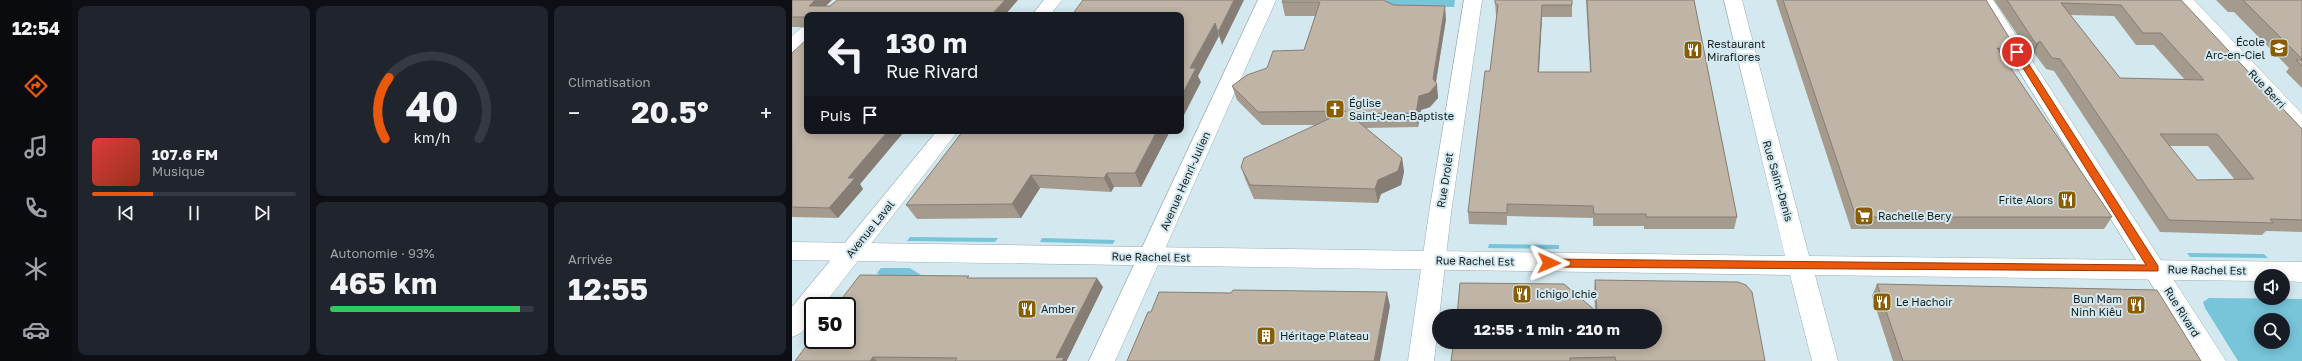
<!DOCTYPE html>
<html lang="fr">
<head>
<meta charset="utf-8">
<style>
	body { margin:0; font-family:"Golos Text",sans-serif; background:#20242c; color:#f1f3f6; height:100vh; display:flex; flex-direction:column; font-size:15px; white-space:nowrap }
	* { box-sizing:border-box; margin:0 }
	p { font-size:13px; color:#9ea1a6 }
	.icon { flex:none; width:22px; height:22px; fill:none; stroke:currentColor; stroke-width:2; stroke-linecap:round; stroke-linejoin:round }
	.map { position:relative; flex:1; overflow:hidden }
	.panel { display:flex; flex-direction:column; gap:6px; padding:6px; background:#0d0f14; width:720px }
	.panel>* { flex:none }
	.hud { position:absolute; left:12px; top:12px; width:380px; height:122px; border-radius:8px; box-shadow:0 2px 10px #0003; background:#171b24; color:#f1f3f6; overflow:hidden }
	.controls { position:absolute; left:1462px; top:269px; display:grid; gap:8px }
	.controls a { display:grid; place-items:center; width:36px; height:36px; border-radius:50%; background:#171b24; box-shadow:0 2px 10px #0003; font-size:20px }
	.speed { position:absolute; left:12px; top:297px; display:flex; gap:8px; font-size:20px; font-weight:700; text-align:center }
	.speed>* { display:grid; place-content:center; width:52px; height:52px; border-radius:50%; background:#171b24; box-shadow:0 2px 10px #0003; line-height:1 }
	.speed .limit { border:2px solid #111; border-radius:6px; background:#fff; color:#111 }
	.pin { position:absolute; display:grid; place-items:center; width:34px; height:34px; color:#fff; margin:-17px; border:2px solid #fff; border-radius:50%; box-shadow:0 1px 4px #0007 }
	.me { position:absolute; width:44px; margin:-22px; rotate:91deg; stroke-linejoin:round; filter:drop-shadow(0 0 3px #0008) }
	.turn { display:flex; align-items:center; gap:14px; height:84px; padding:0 16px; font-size:18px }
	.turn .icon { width:52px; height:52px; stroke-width:2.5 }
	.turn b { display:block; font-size:28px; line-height:34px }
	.then { display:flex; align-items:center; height:38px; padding:0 16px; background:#0003; gap:8px; font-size:15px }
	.big { font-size:30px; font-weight:700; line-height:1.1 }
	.panel .tile { flex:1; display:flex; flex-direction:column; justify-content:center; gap:6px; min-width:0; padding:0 14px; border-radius:8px; background:#20242c }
	.panel .dial { align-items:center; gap:0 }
	.dial svg { height:104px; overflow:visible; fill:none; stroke:#363941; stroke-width:7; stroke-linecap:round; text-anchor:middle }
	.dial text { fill:#f1f3f6; stroke:none }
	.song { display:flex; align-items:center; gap:12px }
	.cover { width:48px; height:48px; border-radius:6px; background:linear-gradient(135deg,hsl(0 70% 55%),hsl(10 70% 35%)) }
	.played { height:4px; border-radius:2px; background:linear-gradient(90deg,#ea580c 30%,#363941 30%) }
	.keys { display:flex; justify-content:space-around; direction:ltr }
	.heat { display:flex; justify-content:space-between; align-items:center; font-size:22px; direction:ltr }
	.charge { height:6px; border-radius:3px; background:linear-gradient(90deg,#34c759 93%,#363941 0) }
	.panel .tiles { flex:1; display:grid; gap:6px; grid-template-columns:repeat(3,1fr) }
	.tile:first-child { grid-row:span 2 }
	.trip { position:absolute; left:640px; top:309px; width:230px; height:40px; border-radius:20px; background:#171b24; box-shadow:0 2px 10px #0003; font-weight:700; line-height:40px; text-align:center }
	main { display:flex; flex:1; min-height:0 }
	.tabs { display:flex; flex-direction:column; width:72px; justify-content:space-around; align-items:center; background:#090b0e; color:#9ea1a6 }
	.tabs .icon { width:28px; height:28px }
	.tabs .active { color:#ea580c }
	.tabs b { font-size:18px; color:#f1f3f6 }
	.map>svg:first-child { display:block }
</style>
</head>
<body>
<main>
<nav class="tabs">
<b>12:54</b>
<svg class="icon active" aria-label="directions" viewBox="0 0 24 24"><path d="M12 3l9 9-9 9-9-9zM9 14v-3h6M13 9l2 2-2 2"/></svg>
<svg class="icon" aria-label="music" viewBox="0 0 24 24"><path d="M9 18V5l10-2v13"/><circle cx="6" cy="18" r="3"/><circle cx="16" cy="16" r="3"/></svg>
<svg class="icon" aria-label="phone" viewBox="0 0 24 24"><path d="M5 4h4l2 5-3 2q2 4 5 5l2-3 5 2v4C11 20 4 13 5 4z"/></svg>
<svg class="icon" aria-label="climate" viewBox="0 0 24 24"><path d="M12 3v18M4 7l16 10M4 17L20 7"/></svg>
<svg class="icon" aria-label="car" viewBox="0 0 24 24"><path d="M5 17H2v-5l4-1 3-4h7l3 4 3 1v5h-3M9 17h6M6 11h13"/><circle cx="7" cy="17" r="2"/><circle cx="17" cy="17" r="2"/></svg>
</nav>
<section class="panel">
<div class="tiles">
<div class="tile">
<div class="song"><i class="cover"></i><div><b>107.6 FM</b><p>Musique</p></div></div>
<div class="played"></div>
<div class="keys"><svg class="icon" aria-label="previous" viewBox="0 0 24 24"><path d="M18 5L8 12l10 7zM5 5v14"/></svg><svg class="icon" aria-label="pause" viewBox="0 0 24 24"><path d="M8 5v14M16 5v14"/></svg><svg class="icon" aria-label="next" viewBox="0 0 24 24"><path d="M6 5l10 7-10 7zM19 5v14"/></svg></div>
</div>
<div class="tile dial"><svg viewBox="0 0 100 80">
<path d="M14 69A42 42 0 1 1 86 69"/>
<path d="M14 69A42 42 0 0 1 17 22" stroke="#ea580c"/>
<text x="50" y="56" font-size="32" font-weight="700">40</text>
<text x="50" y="72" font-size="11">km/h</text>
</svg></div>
<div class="tile"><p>Climatisation</p>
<div class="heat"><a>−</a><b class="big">20.5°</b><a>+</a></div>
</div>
<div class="tile"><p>Autonomie · 93%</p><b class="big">465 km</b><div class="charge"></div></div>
<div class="tile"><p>Arrivée</p><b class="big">12:55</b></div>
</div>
</section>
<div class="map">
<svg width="1510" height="361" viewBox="0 0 1510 361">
	<rect width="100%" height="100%" fill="#d3e9ef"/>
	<!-- green -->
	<path fill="#78c4d9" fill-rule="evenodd" d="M592 0H663L662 7 601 6Z
		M118 237 206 238 203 242 115 241Z
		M250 238 323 240 321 244 248 242Z
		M697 244 767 245V249L696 248Z
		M1395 253 1472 254 1476 258 1398 257Z
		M89 268H118L129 275H87L85 273Z
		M1417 298 1510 299V361H1446L1413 308 1411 302ZM1469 320H1491V342H1469Z"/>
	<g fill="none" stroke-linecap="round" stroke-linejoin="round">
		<defs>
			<path id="minor" d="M252 0H270L258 15H240Z
				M466 0H484L323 361H297Z
				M672 0H690L659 213 642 361H616L637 213Z
				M1183 0H1201L1434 361H1407Z
				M1383 0H1402L1510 114V133L1503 131Z
				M15 27V42L7 50 0 52V36L9 28Z
				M145 131H166L31 306H21C21 321 15 332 0 337V307Z"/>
			<path id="secondary" d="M932 0H950L1017 256 1510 262V282L1491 281V276H1469V281L1023 275 1046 361H1020L998 275 0 260V242L993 256Z"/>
		</defs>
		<!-- minor casing -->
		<use href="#minor" stroke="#99aeb4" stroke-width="1"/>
		<!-- secondary casing -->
		<use href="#secondary" stroke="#99aeb4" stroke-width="1"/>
		<!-- minor -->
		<use href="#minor" fill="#fff" fill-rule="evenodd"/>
		<!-- secondary -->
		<use href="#secondary" fill="#fff" fill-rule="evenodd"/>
	</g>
	<!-- wall -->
	<path fill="#a49b8e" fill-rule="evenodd" d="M0 0 34 6 226 0 15 15V27H0Z
		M491 0 602 5 654 19 644 83 646 98 638 107 629 110 626 127 574 128 610 158 612 172 609 185 589 194 586 203 462 199 454 181 449 167 523 125H470L445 100 440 86 512 50 523 16H493L490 2Z
		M780 0V17H750L747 72H798L794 0H902L945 217 942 229H852V226H801V218L715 216V225L677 224 676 212 698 71 705 15H704L703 3Z
		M984 0H1194L1226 52 1220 63 1214 62 1320 217 1312 229H1059Z
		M1202 0H1389L1510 129V232L1474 231 1470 235 1368 232 1262 71 1254 69 1242 53 1239 55ZM1278 15 1322 16 1344 45H1362L1393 80 1328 78ZM1377 146H1416L1443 180H1405Z
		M1424 0H1510V88L1494 72 1497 68 1442 12H1436Z
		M0 53 100 146 68 184 71 189 46 218 0 217Z
		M171 131H378L349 187H322L319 192 248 188 229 218 125 219 114 205Z
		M178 278 311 287 275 360V361H3Z
		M803 280 973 361H659L665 316 803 310 802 292Z
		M1085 284 1409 361H1101L1080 296Z"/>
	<!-- shaded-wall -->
	<path fill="#867e74" d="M23 0H40L25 15 17 6Z
		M213 0H226L213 15H199Z
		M442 0H452L430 45 426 32Z
		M750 5V17L746 84V72Z
		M653 6 654 19 643 86 645 84 646 98 638 107 629 110 626 127 624 113 627 96 641 79Z
		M423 23 427 36 406 76 409 82 390 119 389 116V97L398 68Z
		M1248 41 1242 53 1239 55 1244 44Z
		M96 131H113L100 146 68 184 71 189 46 218 37 208 56 178Z
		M365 131H378L349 187 343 173Z
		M610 158 612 172 609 185 589 194 586 203 583 189 586 180Z
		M315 173 322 187 319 192 312 178Z
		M239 175 248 188 229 218 220 204Z
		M305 278 311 287 275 360V361H267L264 358Z
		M595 292 598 306 588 361H582Z
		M81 357 85 361H78Z"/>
	<!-- building -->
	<path fill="#bfb4a5" stroke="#867e74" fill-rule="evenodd" d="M0 0H23L17 6H38L45 0H213L199 15H15V17H0Z
		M291 0H442L426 32 423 23 398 68H404L389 97V15H280Z
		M491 0H591L602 5 653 6 641 79 645 84 637 93 627 96 624 113 557 114 610 158 606 171 586 180 583 189 458 185 449 167 452 158 554 111 466 112 440 86 455 75 475 68 481 51 512 50 528 2H490Z
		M703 0H780V5H750L746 72H799L795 0H902L945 217H854V214H802L801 206 715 204V213L676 212 693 71H698L706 5 703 3Z
		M991 0H1194L1226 52 1205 48 1320 217H1064Z
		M1215 0H1389L1510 129V220L1478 219 1481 223 1377 220 1268 59 1260 58 1248 41 1244 44ZM1269 3 1329 5 1351 33H1369L1412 80 1328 78ZM1368 134H1425L1462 179 1405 180Z
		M1451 0H1510V59Z
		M15 39V131H96L56 178H63L37 208 0 207V53Z
		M1504 60H1510V66Z
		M171 131H365L343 173H315L312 178 239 175 220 204 114 205Z
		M68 275 177 276 175 278H305L264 358 272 357 270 361H163L165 358 81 357 78 361H3L21 337V340H55V306H44Z
		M803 280 946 282 954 285 960 292 973 361H824L823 357 778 358V361H659L662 342H863V316H665L668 283 772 284 805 312Z
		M1085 284 1365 290 1409 361H1111Z
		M441 290 595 292 582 361H335L356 312H359L367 292 439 293Z"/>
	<!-- route -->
	<path fill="#ea580c" stroke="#983908" d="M1222 50 1229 52 1366 266V271L757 267 752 263 757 259 1354 265 1221 52Z"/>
	<!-- icons -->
	<defs>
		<symbol id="school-square" viewBox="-11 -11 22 22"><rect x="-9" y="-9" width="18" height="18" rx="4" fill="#8b5d02" stroke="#d3e9ef"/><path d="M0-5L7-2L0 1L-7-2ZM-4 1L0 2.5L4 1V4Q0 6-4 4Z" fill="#fff"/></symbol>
		<symbol id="restaurant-square" viewBox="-11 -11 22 22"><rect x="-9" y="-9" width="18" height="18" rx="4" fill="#8b5d02" stroke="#d3e9ef"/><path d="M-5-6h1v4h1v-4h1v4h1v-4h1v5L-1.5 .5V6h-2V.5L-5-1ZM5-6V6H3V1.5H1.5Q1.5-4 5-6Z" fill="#fff"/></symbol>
		<symbol id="church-square" viewBox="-11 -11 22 22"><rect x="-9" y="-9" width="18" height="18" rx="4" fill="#8b5d02" stroke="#d3e9ef"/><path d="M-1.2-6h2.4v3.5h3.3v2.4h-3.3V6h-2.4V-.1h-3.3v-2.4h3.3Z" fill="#fff"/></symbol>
		<symbol id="supermarket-square" viewBox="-11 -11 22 22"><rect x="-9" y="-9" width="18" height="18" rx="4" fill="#8b5d02" stroke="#d3e9ef"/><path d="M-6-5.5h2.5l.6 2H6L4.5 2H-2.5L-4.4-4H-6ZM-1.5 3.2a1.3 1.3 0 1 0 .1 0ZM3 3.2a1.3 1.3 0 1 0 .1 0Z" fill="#fff"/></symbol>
		<symbol id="building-square" viewBox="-11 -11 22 22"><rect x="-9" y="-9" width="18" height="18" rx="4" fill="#8b5d02" stroke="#d3e9ef"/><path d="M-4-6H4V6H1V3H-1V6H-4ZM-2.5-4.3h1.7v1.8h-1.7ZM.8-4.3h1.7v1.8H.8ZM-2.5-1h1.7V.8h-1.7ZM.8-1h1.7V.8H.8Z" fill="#fff"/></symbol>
	</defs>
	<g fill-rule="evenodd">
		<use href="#school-square" x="1476" y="37" width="22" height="22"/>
		<use href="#restaurant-square" x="890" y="39" width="22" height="22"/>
		<use href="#church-square" x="532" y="98" width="22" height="22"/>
		<use href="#restaurant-square" x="1264" y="189" width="22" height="22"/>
		<use href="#supermarket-square" x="1061" y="205" width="22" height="22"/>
		<use href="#restaurant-square" x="719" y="283" width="22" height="22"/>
		<use href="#restaurant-square" x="1079" y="291" width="22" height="22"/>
		<use href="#restaurant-square" x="1333" y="294" width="22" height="22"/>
		<use href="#restaurant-square" x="224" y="298" width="22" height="22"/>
		<use href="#building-square" x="463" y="325" width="22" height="22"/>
	</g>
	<g text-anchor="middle" stroke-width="4" stroke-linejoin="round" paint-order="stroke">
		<!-- poi labels -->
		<g font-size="11" fill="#171f21" stroke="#d3e9ef" text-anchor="start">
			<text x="1473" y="46" text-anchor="end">École<tspan x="1473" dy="13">Arc-en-Ciel</tspan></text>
			<text x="915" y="48">Restaurant<tspan x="915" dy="13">Miraflores</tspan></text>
			<text x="557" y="107">Église<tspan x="557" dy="13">Saint-Jean-Baptiste</tspan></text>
			<text x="1261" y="204" text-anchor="end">Frite Alors</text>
			<text x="1086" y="220">Rachelle Bery</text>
			<text x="744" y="298">Ichigo Ichie</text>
			<text x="1330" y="303" text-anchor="end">Bun Mam<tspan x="1330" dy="13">Ninh Kiêu</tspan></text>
			<text x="1104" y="306">Le Hachoir</text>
			<text x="249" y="313">Amber</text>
			<text x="488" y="340">Héritage Plateau</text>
		</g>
		<!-- street labels -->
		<g font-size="11" fill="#171f21" stroke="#d3e9ef">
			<text transform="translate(1475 89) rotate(47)" y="4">Rue Berri</text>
			<text transform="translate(653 180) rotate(-81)" y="4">Rue Drolet</text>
			<text transform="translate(393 181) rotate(-66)" y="4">Avenue Henri-Julien</text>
			<text transform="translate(986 181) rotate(74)" y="4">Rue Saint-Denis</text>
			<text transform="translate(78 229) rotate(-51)" y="4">Avenue Laval</text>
			<text transform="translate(359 257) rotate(1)" y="4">Rue Rachel Est</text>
			<text transform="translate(683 261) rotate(1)" y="4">Rue Rachel Est</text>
			<text transform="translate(1415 270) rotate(1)" y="4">Rue Rachel Est</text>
			<text transform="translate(1390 312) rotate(58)" y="4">Rue Rivard</text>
		</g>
	</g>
</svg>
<div class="controls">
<a><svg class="icon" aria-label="sound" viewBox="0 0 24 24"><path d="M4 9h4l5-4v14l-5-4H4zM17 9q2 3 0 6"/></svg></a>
<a><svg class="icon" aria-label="search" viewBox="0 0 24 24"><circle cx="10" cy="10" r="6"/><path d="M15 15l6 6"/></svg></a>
</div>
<div class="speed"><div class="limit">50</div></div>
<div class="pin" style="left:1225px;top:52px;background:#d93025"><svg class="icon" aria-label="arrive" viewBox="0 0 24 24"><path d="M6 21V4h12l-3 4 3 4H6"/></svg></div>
<svg class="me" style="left:757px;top:263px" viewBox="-20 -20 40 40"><path d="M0-17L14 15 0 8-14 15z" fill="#ea580c" stroke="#fff" stroke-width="4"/></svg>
<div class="trip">12:55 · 1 min · 210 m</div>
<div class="hud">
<div class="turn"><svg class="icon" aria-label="left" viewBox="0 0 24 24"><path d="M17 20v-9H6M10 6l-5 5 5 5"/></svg><div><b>130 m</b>Rue Rivard</div></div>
<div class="then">Puis<svg class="icon" aria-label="arrive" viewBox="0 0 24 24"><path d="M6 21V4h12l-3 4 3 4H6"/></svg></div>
</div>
</div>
</main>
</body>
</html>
